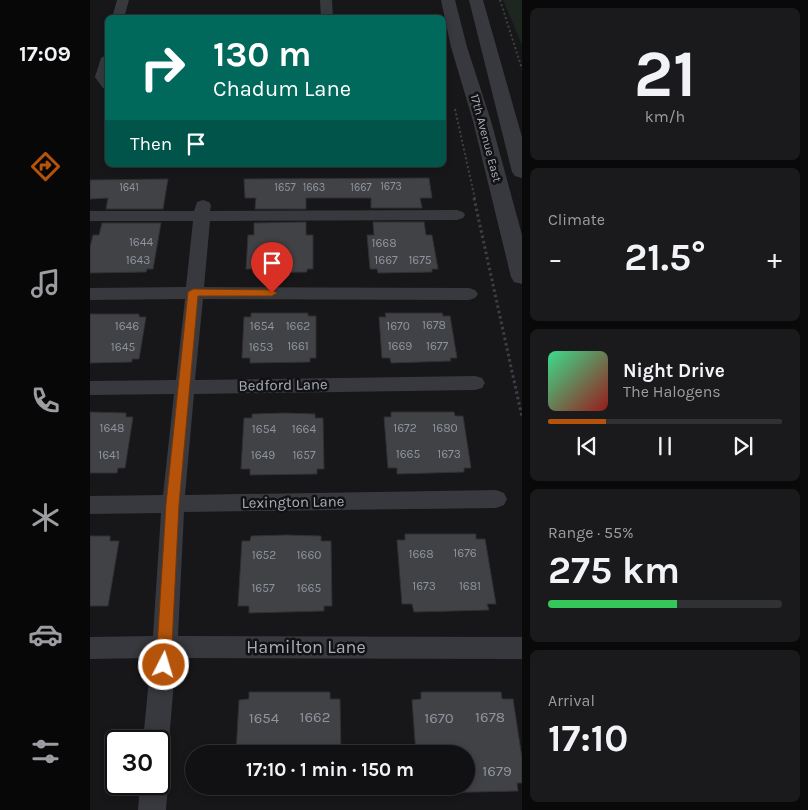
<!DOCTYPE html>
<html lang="en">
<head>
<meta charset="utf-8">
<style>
	body { margin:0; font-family:Karla,sans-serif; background:#1a1a1c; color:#f1f3f6; height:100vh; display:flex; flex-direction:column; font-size:19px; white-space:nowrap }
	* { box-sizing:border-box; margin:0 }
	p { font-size:16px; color:#9c9da0 }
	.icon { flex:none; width:28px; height:28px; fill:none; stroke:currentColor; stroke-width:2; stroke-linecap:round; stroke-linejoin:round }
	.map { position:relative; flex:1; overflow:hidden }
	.panel { display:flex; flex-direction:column; gap:8px; padding:8px; background:#09090a; width:286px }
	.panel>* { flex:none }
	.top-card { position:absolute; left:15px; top:15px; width:341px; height:152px; border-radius:8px; box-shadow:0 2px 8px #0003,0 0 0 1px #303133; background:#00695c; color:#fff; overflow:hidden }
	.speed { position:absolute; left:15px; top:730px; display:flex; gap:10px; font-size:25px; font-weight:700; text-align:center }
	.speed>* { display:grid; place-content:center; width:65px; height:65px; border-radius:50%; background:#111113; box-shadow:0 2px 8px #0003,0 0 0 1px #303133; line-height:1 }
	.speed .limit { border:2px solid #111; border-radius:8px; background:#fff; color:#111 }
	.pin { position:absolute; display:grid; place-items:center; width:42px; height:42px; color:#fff; margin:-51px -21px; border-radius:50% 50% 50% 0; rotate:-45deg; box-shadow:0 0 5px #0007 }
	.pin .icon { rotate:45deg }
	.me { position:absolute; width:55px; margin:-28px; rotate:5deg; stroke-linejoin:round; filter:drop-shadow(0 0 4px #0008) }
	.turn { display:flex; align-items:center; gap:18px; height:105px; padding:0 25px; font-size:22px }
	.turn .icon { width:65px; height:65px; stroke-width:2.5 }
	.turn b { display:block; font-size:35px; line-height:42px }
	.then { display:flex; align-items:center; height:48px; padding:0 25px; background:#0003; gap:10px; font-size:19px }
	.big { font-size:38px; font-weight:700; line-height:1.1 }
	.panel .widget { flex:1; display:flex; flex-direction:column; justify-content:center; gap:8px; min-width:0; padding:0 18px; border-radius:8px; background:#1a1a1c }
	.panel .dial { align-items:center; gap:0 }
	.dial b { font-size:65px; line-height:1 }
	.song { display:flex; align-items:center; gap:15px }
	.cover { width:60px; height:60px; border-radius:8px; background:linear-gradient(135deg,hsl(150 70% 55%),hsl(0 70% 35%)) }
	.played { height:5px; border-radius:2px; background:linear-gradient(90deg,#b45309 25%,#303133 25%) }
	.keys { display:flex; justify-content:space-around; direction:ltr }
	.heat { display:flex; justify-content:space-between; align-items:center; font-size:28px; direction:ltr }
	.charge { height:8px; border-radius:4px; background:linear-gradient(90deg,#34c759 55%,#303133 0) }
	.trip { position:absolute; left:95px; top:745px; width:290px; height:50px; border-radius:25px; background:#111113; box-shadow:0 2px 8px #0003,0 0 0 1px #303133; font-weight:700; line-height:50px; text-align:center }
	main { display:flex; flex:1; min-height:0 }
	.menu { display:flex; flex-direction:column; width:90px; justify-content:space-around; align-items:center; background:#070708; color:#9c9da0 }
	.menu .icon { width:35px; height:35px }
	.menu .selected { color:#b45309 }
	.menu b { font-size:22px; color:#f1f3f6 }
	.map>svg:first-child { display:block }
</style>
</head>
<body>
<main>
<nav class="menu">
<b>17:09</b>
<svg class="icon selected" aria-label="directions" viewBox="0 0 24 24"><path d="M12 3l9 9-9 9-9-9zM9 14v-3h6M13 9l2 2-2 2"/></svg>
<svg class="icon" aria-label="music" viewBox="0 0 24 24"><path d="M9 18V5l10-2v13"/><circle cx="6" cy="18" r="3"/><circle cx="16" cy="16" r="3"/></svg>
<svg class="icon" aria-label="phone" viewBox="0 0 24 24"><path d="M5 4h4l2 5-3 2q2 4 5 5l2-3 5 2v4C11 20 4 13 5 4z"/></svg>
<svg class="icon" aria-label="climate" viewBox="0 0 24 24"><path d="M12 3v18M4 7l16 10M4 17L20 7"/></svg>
<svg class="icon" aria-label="car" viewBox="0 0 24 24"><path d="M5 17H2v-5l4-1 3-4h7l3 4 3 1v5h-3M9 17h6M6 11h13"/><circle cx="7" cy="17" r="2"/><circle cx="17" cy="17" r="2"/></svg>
<svg class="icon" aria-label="filters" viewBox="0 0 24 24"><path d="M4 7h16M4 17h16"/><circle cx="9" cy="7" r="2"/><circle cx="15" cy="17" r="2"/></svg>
</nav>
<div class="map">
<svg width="432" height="810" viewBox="0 0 432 810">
	<rect width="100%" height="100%" fill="#171719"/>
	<!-- green -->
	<path fill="#1e271f" d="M413 0H432V45Z"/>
	<!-- building -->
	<path fill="#414246" stroke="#313135" d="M339 178 342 198H330L332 208H281V198H216V209H165L166 198H155L154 179Z
		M78 179 73 209H16L18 198 0 199V180Z
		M216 222V235H223V269H217V272L163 273V269H156L158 235H164V223Z
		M283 222H334L336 235H342L348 269H342V272L288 273 287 269H280L277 235H284Z
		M12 223H71L63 269H57L56 272 0 273V247L3 235H9Z
		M161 313H218V316H226V358H220V362L160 363V358H152L154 317H161Z
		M295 313H352L353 316H360L367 358H360L361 361 301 363 300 358H292L289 317H296Z
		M0 314H49V317H56L49 359H42V362L0 363Z
		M0 412 36 413V417H43L35 468H28L27 473H0Z
		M301 412H364L365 416H373L381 468H374V472L307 474V468H298L294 417H301Z
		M194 413 225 414V418H233L234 469H227V474L160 475V469H151L154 418H162V414Z
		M315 534H386V539H395L406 604H397L399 610 324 612 322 604H312L307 540H315Z
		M196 535 231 536V541H241L242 606H234V611L159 613V606H148L152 541H160L161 536Z
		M0 536H20V541H29L18 606H0Z
		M159 692H240V699H250L251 754H146L149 700 159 699Z
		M331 692H411L412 699H423L432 758V783H427L428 791 342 793 341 786H376V754H326L322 700 331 699Z
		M157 786H243V791L156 793Z"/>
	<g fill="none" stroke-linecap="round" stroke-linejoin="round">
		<!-- path-far1 -->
		<path stroke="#3e4045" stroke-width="2" stroke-dasharray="2 2.5" stroke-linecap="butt" d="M410 0 432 69
			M365 109 385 199"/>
		<!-- path -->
		<path stroke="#3e4045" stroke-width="3" stroke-dasharray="2.5 3" stroke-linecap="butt" d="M384 198 432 417"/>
		<!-- minor -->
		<path fill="#38393e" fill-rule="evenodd" d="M27 0H39L34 18H22Z
			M230 0H242L243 18H231Z
			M18 54V89L13 88 5 77 11 58Z
			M113 200 119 202 121 205 120 211 367 210 373 212 375 215 373 218 367 220 120 221 114 287 379 288 385 290 388 294 385 298 379 300 113 299 105 380 385 376 392 378 395 383 392 388 385 390 104 394 95 495 406 490 414 493 417 499 414 505 406 508 94 512 88 636 432 637V659L86 658 79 741 75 750 69 753V741H53L61 658 0 659V637L63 636 71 513 0 514V496L73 495 84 394 0 395V381L86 380 95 299 0 300V288L96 287 103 221H0V211H104L107 202Z
			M69 772 74 774 78 784 76 810H48L50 784H69Z"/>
		<!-- tertiary -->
		<path fill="#38393e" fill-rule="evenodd" d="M351 0H365L377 47 401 121 432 235V284L424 282 421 277 383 121 361 47Z
			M379 0H393L432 137V178L425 176 422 172Z"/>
	</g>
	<!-- route -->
	<path fill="#b45309" stroke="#753606" d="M103 289 182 290 187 293 182 296H108L89 504 81 665 79 669 74 671 68 669 66 665 76 504 98 292Z"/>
	<g text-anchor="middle" stroke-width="5" stroke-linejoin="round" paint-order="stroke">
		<!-- far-number labels -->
		<g font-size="11" fill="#8e939c">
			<text x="301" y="190">1673</text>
			<text x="39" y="191">1641</text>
			<text x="195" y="191">1657</text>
			<text x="224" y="191">1663</text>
			<text x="271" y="191">1667</text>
		</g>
		<!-- far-street labels -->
		<g font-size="12" fill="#a8aeb9" stroke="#121214">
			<text transform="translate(396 138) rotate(75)" y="4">17th Avenue East</text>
		</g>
		<!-- number labels -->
		<g font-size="12" fill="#8e939c">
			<text x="51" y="246">1644</text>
			<text x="294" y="247">1668</text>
			<text x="48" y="264">1643</text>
			<text x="296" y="264">1667</text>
			<text x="330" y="264">1675</text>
			<text x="344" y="329">1678</text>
			<text x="37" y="330">1646</text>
			<text x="172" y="330">1654</text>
			<text x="208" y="330">1662</text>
			<text x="308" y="330">1670</text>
			<text x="208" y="350">1661</text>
			<text x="310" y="350">1669</text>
			<text x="347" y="350">1677</text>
			<text x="33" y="351">1645</text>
			<text x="171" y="351">1653</text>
			<text x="22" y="432">1648</text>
			<text x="315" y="432">1672</text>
			<text x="355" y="432">1680</text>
			<text x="174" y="433">1654</text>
			<text x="214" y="433">1664</text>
			<text x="318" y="458">1665</text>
			<text x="359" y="458">1673</text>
			<text x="19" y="459">1641</text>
			<text x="173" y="459">1649</text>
			<text x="214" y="459">1657</text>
			<text x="375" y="557">1676</text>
			<text x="331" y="558">1668</text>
			<text x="174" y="559">1652</text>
			<text x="219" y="559">1660</text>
			<text x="334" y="590">1673</text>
			<text x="380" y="590">1681</text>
			<text x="173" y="592">1657</text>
			<text x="219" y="592">1665</text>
		</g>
		<!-- street labels -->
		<g font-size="15" fill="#a8aeb9" stroke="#121214">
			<text transform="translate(193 385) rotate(-1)" y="5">Bedford Lane</text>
			<text transform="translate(203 502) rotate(-1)" y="5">Lexington Lane</text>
		</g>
		<!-- near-number labels -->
		<g font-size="15" fill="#8e939c">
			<text x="225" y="722">1662</text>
			<text x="400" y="722">1678</text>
			<text x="174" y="723">1654</text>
			<text x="349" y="723">1670</text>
			<text x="407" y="776">1679</text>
		</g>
		<!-- near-street labels -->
		<g font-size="18" fill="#a8aeb9" stroke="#121214">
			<text x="216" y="653">Hamilton Lane</text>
		</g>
	</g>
</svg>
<div class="speed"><div class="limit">30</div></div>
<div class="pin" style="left:182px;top:293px;background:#d93025"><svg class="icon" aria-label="arrive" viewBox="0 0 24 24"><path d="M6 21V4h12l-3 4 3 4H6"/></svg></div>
<svg class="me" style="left:74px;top:665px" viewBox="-20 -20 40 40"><circle r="17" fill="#b45309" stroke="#fff" stroke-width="3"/><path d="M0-11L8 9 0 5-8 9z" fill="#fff"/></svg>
<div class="trip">17:10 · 1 min · 150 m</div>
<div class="top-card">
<div class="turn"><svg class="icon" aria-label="right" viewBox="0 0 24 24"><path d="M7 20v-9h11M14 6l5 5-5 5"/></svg><div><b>130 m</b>Chadum Lane</div></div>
<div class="then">Then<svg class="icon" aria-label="arrive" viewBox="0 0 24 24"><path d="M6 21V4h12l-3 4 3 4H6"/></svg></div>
</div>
</div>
<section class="panel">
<div class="widget dial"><b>21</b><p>km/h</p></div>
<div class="widget"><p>Climate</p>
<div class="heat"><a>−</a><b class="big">21.5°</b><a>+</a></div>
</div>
<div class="widget">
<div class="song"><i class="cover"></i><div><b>Night Drive</b><p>The Halogens</p></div></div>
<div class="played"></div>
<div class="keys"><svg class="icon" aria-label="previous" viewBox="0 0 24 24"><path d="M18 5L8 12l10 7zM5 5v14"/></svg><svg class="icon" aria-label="pause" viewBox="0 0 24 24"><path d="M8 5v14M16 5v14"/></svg><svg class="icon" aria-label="next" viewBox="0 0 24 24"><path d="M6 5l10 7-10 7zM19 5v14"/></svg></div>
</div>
<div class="widget"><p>Range · 55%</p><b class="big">275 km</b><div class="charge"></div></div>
<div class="widget"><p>Arrival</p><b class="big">17:10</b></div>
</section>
</main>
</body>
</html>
